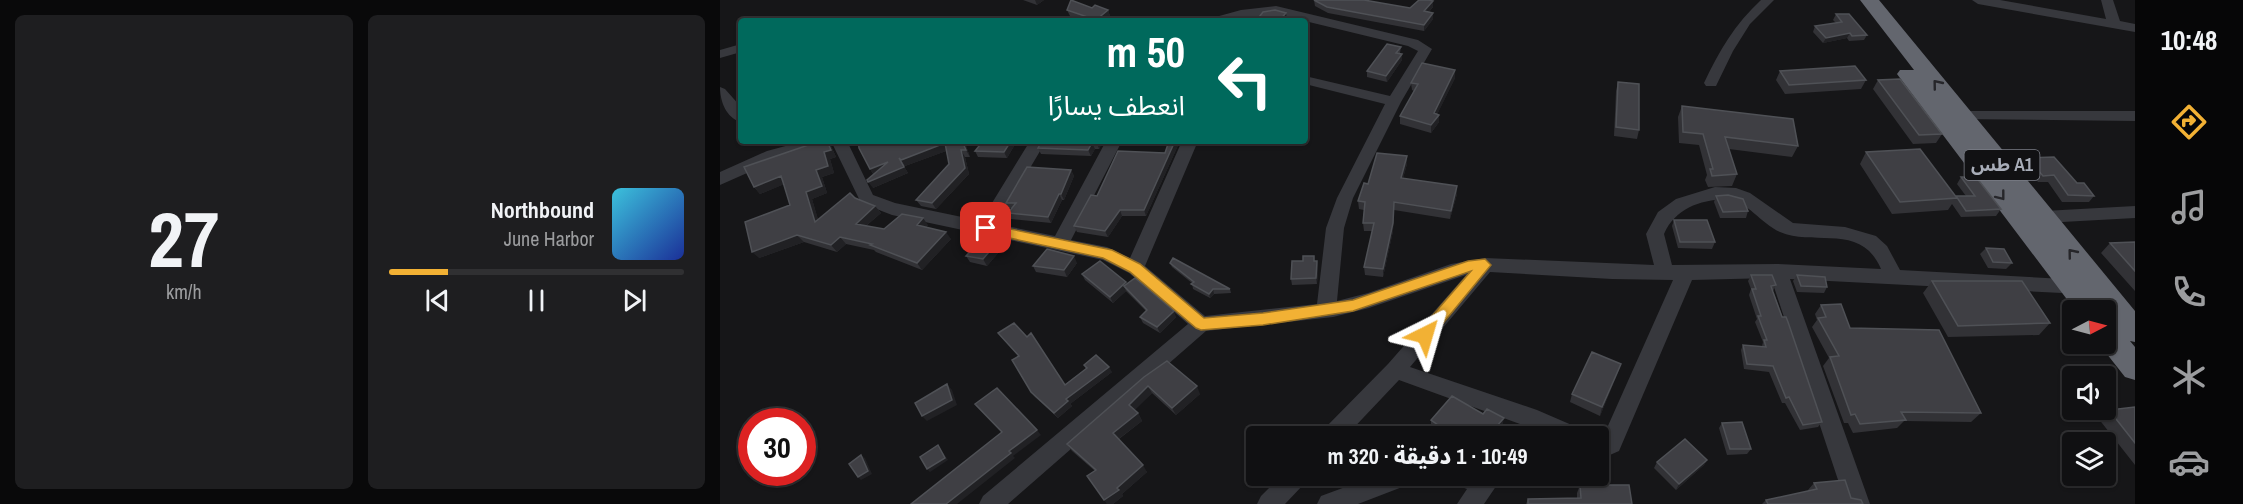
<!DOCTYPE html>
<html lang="ar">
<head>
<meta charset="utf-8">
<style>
	body { margin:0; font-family:"Archivo Narrow","Noto Sans Arabic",sans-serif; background:#1e1e20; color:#f1f3f6; direction:rtl; height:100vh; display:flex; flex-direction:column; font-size:22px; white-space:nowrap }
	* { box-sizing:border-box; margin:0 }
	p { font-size:20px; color:#9c9d9f }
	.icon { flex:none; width:33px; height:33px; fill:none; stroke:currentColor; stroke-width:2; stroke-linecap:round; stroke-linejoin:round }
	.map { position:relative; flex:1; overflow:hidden; direction:ltr }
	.sheet { display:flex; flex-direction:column; gap:15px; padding:15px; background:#09090a; width:720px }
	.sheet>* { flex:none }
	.guide { position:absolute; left:18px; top:18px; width:570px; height:126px; border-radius:6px; box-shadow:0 2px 4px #0004,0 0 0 2px #303032; direction:rtl; background:#00695c; color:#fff; overflow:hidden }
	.needle { width:39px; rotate:84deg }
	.buttons { position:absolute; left:1342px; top:300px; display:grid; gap:12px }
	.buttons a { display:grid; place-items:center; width:54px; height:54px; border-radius:6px; background:#101012; box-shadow:0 2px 4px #0004,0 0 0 2px #303032; font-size:30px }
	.speed { position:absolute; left:18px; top:408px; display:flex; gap:12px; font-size:30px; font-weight:700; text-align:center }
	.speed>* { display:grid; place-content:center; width:78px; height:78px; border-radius:50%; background:#101012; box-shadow:0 2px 4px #0004,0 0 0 2px #303032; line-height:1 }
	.speed .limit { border:9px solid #d22; background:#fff; color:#111 }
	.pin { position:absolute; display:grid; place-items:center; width:51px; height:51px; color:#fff; margin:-26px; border-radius:12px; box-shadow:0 3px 9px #0006 }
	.me { position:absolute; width:66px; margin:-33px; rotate:40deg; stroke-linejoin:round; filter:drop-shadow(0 0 4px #0008) }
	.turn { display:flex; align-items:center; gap:21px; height:126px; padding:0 24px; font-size:27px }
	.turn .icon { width:78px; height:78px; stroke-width:2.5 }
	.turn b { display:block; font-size:42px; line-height:51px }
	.sheet .widget { flex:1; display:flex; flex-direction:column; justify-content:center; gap:9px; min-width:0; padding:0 21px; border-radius:9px; background:#1e1e20 }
	.sheet .dial { align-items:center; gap:0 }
	.dial b { font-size:78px; line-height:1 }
	.song { display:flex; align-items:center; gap:18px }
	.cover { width:72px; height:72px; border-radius:9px; background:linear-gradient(135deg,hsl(190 70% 55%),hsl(230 70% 35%)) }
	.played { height:6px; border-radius:3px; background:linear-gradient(90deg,#f2b134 20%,#303032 20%) }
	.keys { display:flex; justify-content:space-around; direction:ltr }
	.sheet .tiles { flex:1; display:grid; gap:15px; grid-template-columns:repeat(2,1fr) }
	.trip { position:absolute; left:526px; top:426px; width:363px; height:60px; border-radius:6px; background:#101012; box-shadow:0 2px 4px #0004,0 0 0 2px #303032; font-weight:800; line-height:60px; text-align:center; direction:rtl }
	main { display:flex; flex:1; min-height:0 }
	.tabs { display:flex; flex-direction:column; width:108px; justify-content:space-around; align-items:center; background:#060607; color:#9c9d9f }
	.tabs .icon { width:42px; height:42px }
	.tabs .on { color:#f2b134 }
	.tabs b { font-size:27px; color:#f1f3f6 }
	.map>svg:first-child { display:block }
</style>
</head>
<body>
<main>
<nav class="tabs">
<b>10:48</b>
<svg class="icon on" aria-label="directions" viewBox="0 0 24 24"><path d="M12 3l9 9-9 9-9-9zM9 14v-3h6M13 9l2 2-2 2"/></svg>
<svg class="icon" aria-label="music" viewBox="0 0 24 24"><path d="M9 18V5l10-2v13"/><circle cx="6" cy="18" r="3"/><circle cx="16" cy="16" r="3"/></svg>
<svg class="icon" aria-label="phone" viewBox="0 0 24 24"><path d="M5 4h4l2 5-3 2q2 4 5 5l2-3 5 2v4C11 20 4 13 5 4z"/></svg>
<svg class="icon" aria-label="climate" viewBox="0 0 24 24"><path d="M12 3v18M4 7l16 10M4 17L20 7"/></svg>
<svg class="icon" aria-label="car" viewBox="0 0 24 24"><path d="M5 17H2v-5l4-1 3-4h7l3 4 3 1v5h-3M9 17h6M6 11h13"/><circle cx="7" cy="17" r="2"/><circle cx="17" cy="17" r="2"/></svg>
</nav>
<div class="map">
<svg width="1415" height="504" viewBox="0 0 1415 504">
	<rect width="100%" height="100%" fill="#161618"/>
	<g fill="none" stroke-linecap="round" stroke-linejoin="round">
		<!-- minor -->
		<path fill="#37383d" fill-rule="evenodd" d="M1041 0H1054L1030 24 1013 51 996 86H986L984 83C999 51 1015 24 1041 0Z
			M1252 0H1280L1386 19 1381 0H1393L1400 21 1415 24V32L1258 4Z
			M556 6 698 40 712 49 681 102 633 198 624 228 617 301 648 293 731 264 765 258 934 265 926 234 938 212 956 199 995 187 1016 188 1030 193 1073 223 1125 227 1156 236 1167 246 1180 270 1362 280 1369 282 1371 287 1369 292 1362 294 1070 279 1150 504H1126L1051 278 972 280 899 451 883 458 879 457V437H883L953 280 892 279 770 272 690 367 817 410 861 429 864 436H831L820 432 816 436H792L800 424 679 380 626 436H601L604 429 668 364 746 275 649 308 613 317 486 331 288 504H259L263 496 468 324 409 273 383 260 172 215 141 203 111 141H127L153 195 175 203 261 221 310 141H326L277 224 335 236 386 141H402L351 240 387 247 410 258 462 141H478L425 266 485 316 597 304 606 228 617 198 665 104 585 84V76L670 96 698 51 688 46 556 14 511 21H490L492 18 521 10ZM1006 199C1028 201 1040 223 1060 232 1096 247 1141 222 1161 269L1058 264 952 265 944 234C955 209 979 200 1006 199Z
			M21 44V52L0 58V50Z
			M0 87 5 89 21 107V122C6 118 0 101 0 87Z
			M1243 111H1415V121L1238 119 1235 116 1238 113Z
			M84 141H111L109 145 59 159 0 185V172L47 151Z
			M1415 206V218L1324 223 1318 221 1315 217 1318 213 1324 211Z
			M561 476H587L584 484 565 504H537L541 496Z
			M655 476H693L690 484 638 504H597L601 496Z
			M730 476H783L764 504H737L747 489 733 484Z"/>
		<!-- highway -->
		<path fill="#63666e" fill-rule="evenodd" d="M1140 0H1159L1415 311V342L1410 341 1415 347V380L1405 377 1379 344H1386V321L1392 323 1386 315V310H1355L1180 78 1177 74 1180 70H1194Z"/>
	</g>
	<!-- wall -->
	<path fill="#323236" d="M303 0H324L317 5Z
		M594 0 690 8 713 1V7L709 12 713 19 704 31 608 13 595 6Z
		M372 8 388 10 390 16 384 21H363L350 16 347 10Z
		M1116 14 1147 35 1144 40 1129 41 1127 38 1103 43 1093 32 1095 26 1116 23 1113 20Z
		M681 47 680 53 682 54V60L667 82 647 77V71Z
		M1060 71 1146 80 1141 89 1065 94 1056 80Z
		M735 78 717 114 719 115V122L711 133 680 124V116L694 91 692 90 691 83Z
		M1158 80 1222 134 1216 143 1193 144 1153 89Z
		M898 82 919 130 917 139 894 136 896 91Z
		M962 106 1078 146 1072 157 1009 149 1017 174 1012 186 988 187 985 180 987 175 979 145 959 143 958 117Z
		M263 141H297L287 158 258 157 255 151Z
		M322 141H383L379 149H375L371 156 321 154 318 148Z
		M449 141H460L426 216H402L388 237 357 232 354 226 377 196 445 153Z
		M245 143 250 157H245L249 174 216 209 201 206 196 200 229 164 226 151 185 166 183 165 188 173 153 188V174L139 148Z
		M111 146 116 157 110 159 114 173 102 177 107 193 92 199 98 220 135 198 155 206 161 213 146 226 164 229 208 225 206 227 231 239 202 270 156 252 154 250 126 244 117 252 84 242 39 258 70 205 64 184 40 194 34 187Z
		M1146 152 1236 197 1246 196 1237 184 1241 177 1281 209 1276 216 1241 217 1232 204 1228 210 1172 214 1140 164Z
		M1308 158 1357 183 1374 196 1369 202H1342L1328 182H1318L1303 164Z
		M687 164 683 178 737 194 730 219 674 210 673 231 663 277 645 275 644 267 652 231H644L643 223 644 210 639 209 638 201 648 184Z
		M351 170 354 176 344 200H342L331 223 291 219 288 213 292 208H289L286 203Z
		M996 196 1028 211 1026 218H1000L994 202Z
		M954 220 995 242 992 249 958 248 952 226Z
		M281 238 285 245 267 266 250 262 246 256Z
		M1415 242V291L1381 253 1390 243Z
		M1266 248 1292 263 1286 269 1268 268 1260 254Z
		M595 261H597L598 267 597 284 572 285 571 279Z
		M357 263 347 277 316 272 313 266Z
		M450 263 510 289 511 293 494 294 490 298 473 289 472 283 452 267Z
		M362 274 406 282 407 284 456 317 440 333 423 323 420 317 426 311 406 291 393 303 365 280Z
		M1031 275 1056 285 1053 291 1102 422 1098 427 1080 430 1065 403H1062L1049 372 1024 369 1021 350 1023 345 1042 346 1043 342 1035 322 1037 319 1029 295 1031 289 1028 281Z
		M1077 275 1107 287 1104 293 1077 292 1073 281Z
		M1212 281 1330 323 1319 335 1228 337 1203 293Z
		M1101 305 1130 328 1261 413 1251 422 1184 421 1177 428 1133 433 1128 423H1124L1103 366 1109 358 1092 327 1097 320 1095 314Z
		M278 333 345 384 366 369 364 365 392 372 350 404 352 406 338 418 315 397 311 392 299 356Z
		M901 364 880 416 850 402 852 394Z
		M424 377 480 394 456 415 432 393 414 410 418 413 422 421 399 439 427 472 402 494 403 496 393 504H387L375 471 352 451 347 444Z
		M1415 407V465L1378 418 1389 410Z
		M711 420 783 423 772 436H743L739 434 738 436H727L711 426Z
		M1002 423 1031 449 1027 454 1007 455 999 428Z
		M987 460 984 465 956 490 934 468 937 462Z
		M1094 483 1143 504H1042L1046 500 1089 491 1088 490Z
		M860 485 912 504H806L808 499 857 498V493Z"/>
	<!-- shaded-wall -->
	<path fill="#212124" d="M315 0H324L317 5Z
		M713 1V7L704 17V11Z
		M388 10 390 16 384 21H376V20Z
		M566 13 567 19 565 21H559Z
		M713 13V19L704 31V25Z
		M1130 33 1127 38 1103 43 1106 38Z
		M682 54V60L667 82 666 76Z
		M735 70V78L714 121V113Z
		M719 115V122L711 133V125Z
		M107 141 111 146 116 157 110 159 114 173 102 177 107 193 92 199 101 229 95 222 86 192 104 152Z
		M242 141H251L245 143 250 157 246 150Z
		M291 141H297L287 158 284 152Z
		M378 141H383L379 149 377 143Z
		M455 141H460L426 216 424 210Z
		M225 143 229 150 185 166 181 160Z
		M372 143 375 149 371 156 368 150Z
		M241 150 245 157 249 174 216 209 212 203Z
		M687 156V164L681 186V178Z
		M179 158 188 173 153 188 148 182Z
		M168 162 154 175 150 169Z
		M351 170 354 176 344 200 341 194Z
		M61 176 67 183 40 194 34 187Z
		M737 186V194L730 219 731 211Z
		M339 194 342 200 331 223 328 217Z
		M674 202 673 231 663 277V269Z
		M155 206 161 213 141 230 136 224Z
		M400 210 402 216 388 237 385 231Z
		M203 218 208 225 202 232 197 225Z
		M226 232 231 239 202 270 197 263Z
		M77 235 84 242 39 258 32 252Z
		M120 237 126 244 117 252 111 245Z
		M281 238 285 245 267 266 263 259Z
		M354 256 357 263 347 277 344 270Z
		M597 261 598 267 597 284 596 278Z
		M406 282 409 288 404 286 406 291 393 303 390 297Z
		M493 289 494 294 490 298 489 294Z
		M454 311 456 317 440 333 437 327Z
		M901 364 898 373 880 416 882 407Z
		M389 367 392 372 350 404 352 406 338 418 334 413 346 399Z
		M227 384 232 390 237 405 207 421 202 416Z
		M428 386 432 393 413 412 409 405Z
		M477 386 480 394 456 415 452 408Z
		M418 413 422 421 397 440 393 433Z
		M784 418 783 423 772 436H768Z
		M740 429 739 434 738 436H734Z
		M317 430 321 435 293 456 295 458 237 504H226L289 451Z
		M218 445 228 460 210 472 207 469Z
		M141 455 145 458 152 474 141 480 138 477Z
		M987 460 984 465 956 490 959 484Z
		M423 465 427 472 402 494 403 496 393 504H387L384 500Z"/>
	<!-- building -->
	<path fill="#3f3f44" stroke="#4f5156" stroke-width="1.5" d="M351 0 372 8 375 5 388 10 376 20 347 10Z
		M594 0H644L690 8 699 0H709L713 1 704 11 713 13 704 25 607 7Z
		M555 10 566 13 559 21H536L543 12Z
		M1116 14H1129L1147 35 1132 36 1130 33 1106 38 1095 26 1122 22Z
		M667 44 681 47 676 53 682 54 666 76 647 71Z
		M702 63 735 70 714 113 719 115 711 125 680 116 698 84 691 83Z
		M1135 66 1146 80 1069 85 1060 71Z
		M1180 79 1222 134 1199 135 1158 80Z
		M898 82 919 84V130L896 127Z
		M962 106 1073 119 1078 146 1005 137 1017 174 992 176 990 169H993L983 134 963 132Z
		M100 141H107L111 150 104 152 108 166 96 170 102 186 86 192 95 222 130 193 135 198 155 206 136 224 164 229 182 214 203 218 197 225 226 232 197 263 150 245 152 244 120 237 111 245 77 235 32 252 25 222 70 205 63 182 61 176 34 187 24 167Z
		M138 141H242L246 150H241L245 168 212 203 196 200 229 164 225 143 181 160 179 158 184 167 148 182 147 180 168 162 150 169 139 148Z
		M263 141H291L284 152 255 151Z
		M322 141H378L377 143H372L368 150 318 148Z
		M449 141H455L424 210H400L385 231 354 226 371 195 377 196 398 151 445 153Z
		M1200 149 1237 198 1180 202 1146 152Z
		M657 153 687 156 681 178 737 186 731 211 674 202 673 223 663 269 644 267 654 223H643L645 202 638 201 644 183 648 184Z
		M1334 157 1357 183H1364L1374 196 1348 195 1334 175 1323 176 1308 158Z
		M307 167 351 170 341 194H339L328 217 288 213 296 203H286Z
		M1241 177H1256L1281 209 1246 211 1236 196H1255Z
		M1008 195 1023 199 1028 211 1003 212 996 196Z
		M954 220H987L995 242H960Z
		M266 234 281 238 263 259 246 256Z
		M1415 242V271L1390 243Z
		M1266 248 1284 249 1292 263 1273 262Z
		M327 249 354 256 344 270 313 266Z
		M583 256H594V261H597L596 278 571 279 572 261H583Z
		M453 258 510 289H493L489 294 471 284 474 282 450 263Z
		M380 261 406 282 390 297 362 274Z
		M1031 275H1052L1056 285 1051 286 1053 292 1062 317H1066L1068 322 1102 422 1083 425 1069 397 1066 398 1053 366 1027 364 1023 345 1046 347 1044 340H1047L1038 316H1041L1032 289H1036Z
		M1077 275 1105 277 1107 287 1081 286Z
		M415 278 454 311 437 327 420 317 427 310 404 286Z
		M1212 281H1302L1330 323 1238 326Z
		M1121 304 1130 328 1219 330 1261 413 1181 412 1186 420 1140 424 1135 414 1131 415 1110 357 1119 356 1098 318 1106 317 1101 305Z
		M294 323 307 337 311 333 345 385 367 368 364 365 376 355 389 367 346 399 348 401 334 413 311 392 292 360 299 356 278 333Z
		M872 352 901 364 882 407 852 394Z
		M447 361 477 386 452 408 428 386 409 405 418 413 393 433 423 465 397 488 399 490 384 500 367 476 376 470 347 444 424 377Z
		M227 384 232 400 202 416 195 403Z
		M277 388 317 430 289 451 291 453 226 504H191L282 432 255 404Z
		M732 396 763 414 767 409 784 418 768 436H751L740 429 734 436 711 420Z
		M1415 407V443L1389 410Z
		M1022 422 1031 449H1010L1002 423Z
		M965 439 987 460 959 484 937 462Z
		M218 445 225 458 207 469 200 457Z
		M141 455 148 471 138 477 129 464Z
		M1125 480 1131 498 1141 500 1143 504H1048L1046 500 1097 489 1094 483Z
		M860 485H909L912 504H808V499L861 498Z"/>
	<!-- one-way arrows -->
	<defs><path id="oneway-chevron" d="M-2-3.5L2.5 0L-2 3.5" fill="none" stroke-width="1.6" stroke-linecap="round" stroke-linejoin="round" transform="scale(1.5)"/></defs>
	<g stroke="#26262a">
		<use href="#oneway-chevron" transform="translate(1217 84) rotate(-129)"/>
		<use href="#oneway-chevron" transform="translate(1281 196) rotate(52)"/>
		<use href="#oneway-chevron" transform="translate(1352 253) rotate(-129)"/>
	</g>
	<!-- route -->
	<path fill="#f2b134" stroke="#9d7322" stroke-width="1.5" d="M266 224 392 250 420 264 484 318 543 313 633 300 748 261 765 259 771 265 710 339 705 341 699 339 697 335 699 331 751 271 633 311 543 325 481 330 476 328 410 272 383 258 261 232 259 228 261 225Z"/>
	<g text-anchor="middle" stroke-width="6" stroke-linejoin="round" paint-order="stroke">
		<!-- shield labels -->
		<rect fill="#111113" stroke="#7b7e86" stroke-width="1.5" x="1244.5" y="150" width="75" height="30" rx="4.5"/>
		<g font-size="18" font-weight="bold" fill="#a8adb8">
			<text x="1282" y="171">طس A1</text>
		</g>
	</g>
</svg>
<div class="buttons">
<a><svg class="needle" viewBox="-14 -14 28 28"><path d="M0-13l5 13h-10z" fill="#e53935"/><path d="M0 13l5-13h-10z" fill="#9c9d9f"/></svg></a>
<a><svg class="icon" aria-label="sound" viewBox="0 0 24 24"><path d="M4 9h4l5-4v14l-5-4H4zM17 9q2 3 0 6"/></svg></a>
<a><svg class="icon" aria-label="layers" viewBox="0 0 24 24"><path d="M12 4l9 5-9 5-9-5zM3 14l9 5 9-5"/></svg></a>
</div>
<div class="speed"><div class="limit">30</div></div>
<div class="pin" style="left:266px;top:228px;background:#d93025"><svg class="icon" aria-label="arrive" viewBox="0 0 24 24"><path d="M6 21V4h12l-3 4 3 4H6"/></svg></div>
<svg class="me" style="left:705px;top:335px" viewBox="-20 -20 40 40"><path d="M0-17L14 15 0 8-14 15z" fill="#f2b134" stroke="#fff" stroke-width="4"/></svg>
<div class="trip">10:49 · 1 دقيقة · 320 m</div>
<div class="guide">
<div class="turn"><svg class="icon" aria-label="left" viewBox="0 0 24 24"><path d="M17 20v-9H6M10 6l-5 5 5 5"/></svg><div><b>50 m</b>انعطف يسارًا</div></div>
</div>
</div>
<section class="sheet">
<div class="tiles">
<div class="widget">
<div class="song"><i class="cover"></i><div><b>Northbound</b><p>June Harbor</p></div></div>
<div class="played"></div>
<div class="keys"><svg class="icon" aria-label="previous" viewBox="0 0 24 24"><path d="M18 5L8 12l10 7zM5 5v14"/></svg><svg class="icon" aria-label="pause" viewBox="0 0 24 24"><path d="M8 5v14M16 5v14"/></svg><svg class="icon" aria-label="next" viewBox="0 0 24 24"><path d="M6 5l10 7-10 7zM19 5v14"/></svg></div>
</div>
<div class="widget dial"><b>27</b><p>km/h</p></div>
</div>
</section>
</main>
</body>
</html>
